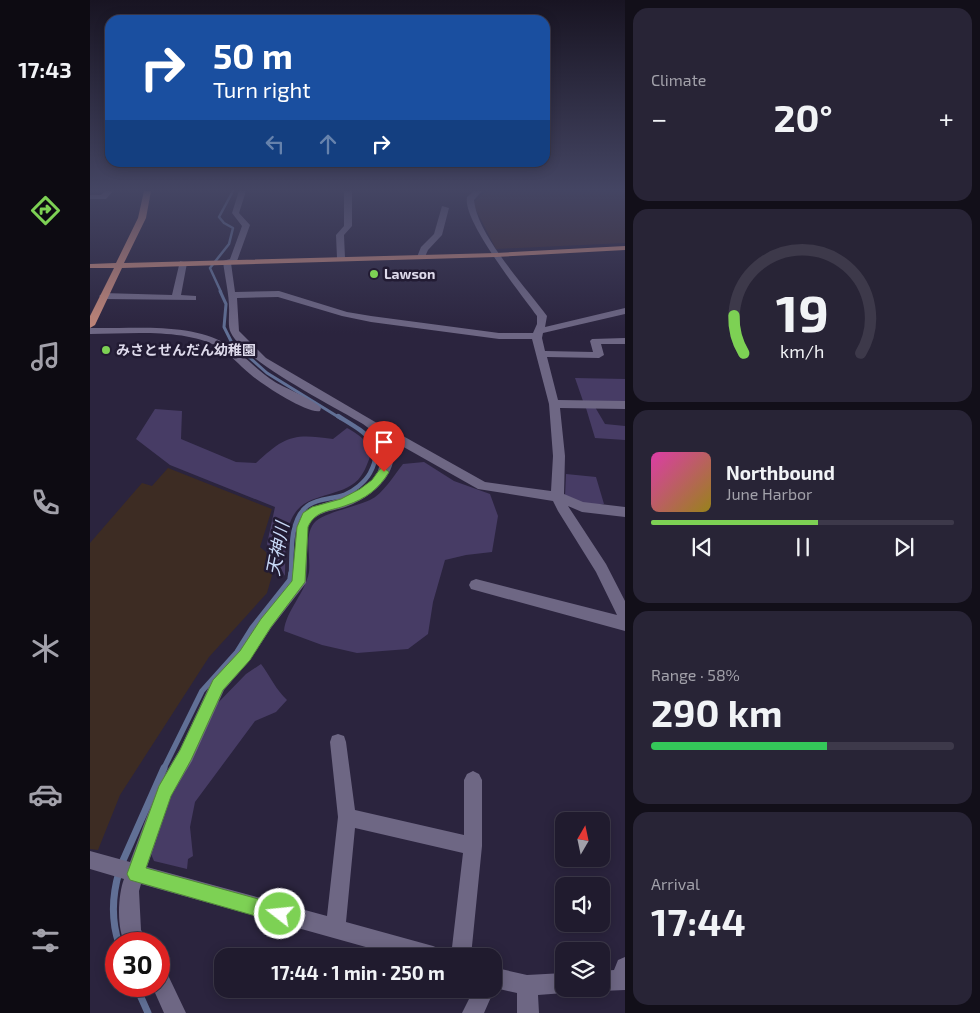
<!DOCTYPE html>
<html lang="en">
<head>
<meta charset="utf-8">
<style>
	body { margin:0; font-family:"Exo 2","Noto Sans JP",sans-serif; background:#282436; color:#f1f3f6; height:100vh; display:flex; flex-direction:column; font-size:19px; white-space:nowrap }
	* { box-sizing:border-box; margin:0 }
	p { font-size:16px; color:#a2a1aa }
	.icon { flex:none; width:28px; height:28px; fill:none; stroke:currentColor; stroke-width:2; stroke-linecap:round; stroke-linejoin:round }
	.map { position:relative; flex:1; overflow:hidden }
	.drawer { display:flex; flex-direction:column; gap:8px; padding:8px; background:#120f19; width:355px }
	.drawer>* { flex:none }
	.guide { position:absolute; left:15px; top:15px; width:445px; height:152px; border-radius:15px; box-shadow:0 2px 12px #0003,0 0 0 1px #3d394a; background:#1a4fa0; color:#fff; overflow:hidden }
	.needle { width:32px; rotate:9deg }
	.buttons { position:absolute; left:465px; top:812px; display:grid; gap:10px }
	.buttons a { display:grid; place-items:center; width:55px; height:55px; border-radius:10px; background:#201b2e; box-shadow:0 2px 12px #0003,0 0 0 1px #3d394a; font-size:25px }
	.speed { position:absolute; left:15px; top:932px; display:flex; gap:10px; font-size:25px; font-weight:700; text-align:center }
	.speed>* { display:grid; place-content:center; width:65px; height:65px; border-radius:50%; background:#201b2e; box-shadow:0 2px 12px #0003,0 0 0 1px #3d394a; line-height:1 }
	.speed .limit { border:8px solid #d22; background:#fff; color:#111 }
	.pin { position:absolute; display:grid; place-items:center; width:42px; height:42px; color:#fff; margin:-51px -21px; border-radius:50% 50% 50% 0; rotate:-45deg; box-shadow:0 0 5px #0007 }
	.pin .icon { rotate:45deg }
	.me { position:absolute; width:55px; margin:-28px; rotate:286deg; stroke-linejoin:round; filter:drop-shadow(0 0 4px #0008) }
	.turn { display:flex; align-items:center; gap:18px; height:105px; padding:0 25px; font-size:22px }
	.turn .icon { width:65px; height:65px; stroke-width:2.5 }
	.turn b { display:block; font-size:35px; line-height:42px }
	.lanes { display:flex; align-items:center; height:48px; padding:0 25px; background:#0003; justify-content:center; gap:25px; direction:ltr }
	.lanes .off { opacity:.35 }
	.big { font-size:38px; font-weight:700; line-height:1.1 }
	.drawer .widget { flex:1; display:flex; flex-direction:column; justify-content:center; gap:8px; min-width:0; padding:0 18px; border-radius:15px; background:#282436 }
	.drawer .dial { align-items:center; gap:0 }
	.dial svg { height:130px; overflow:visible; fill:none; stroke:#3d394a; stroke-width:7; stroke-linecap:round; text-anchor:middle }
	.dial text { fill:#f1f3f6; stroke:none }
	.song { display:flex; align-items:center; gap:15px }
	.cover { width:60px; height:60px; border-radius:8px; background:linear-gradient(135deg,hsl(320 70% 55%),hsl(50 70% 35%)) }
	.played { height:5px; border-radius:2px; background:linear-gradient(90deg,#7dd154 55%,#3d394a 55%) }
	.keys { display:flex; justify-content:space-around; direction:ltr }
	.heat { display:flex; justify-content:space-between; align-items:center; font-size:28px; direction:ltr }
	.charge { height:8px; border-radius:4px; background:linear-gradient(90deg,#34c759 58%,#3d394a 0) }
	.trip { position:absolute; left:124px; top:948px; width:288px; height:50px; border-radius:15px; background:#201b2e; box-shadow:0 2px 12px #0003,0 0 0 1px #3d394a; font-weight:700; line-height:50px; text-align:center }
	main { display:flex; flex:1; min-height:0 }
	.tabs { display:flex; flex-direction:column; width:90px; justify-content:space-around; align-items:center; background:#0d0b12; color:#a2a1aa }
	.tabs .icon { width:35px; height:35px }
	.tabs .on { color:#7dd154 }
	.tabs b { font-size:22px; color:#f1f3f6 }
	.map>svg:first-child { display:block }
</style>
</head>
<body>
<main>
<nav class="tabs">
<b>17:43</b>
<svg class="icon on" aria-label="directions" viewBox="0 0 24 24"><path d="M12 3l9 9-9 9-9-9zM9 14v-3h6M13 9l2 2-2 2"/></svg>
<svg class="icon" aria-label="music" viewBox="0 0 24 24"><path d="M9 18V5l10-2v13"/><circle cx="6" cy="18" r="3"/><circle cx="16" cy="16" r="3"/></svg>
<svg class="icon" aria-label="phone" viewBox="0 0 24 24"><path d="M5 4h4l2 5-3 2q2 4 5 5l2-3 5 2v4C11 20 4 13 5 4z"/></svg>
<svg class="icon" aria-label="climate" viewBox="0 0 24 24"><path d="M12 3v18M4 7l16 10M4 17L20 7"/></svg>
<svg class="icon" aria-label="car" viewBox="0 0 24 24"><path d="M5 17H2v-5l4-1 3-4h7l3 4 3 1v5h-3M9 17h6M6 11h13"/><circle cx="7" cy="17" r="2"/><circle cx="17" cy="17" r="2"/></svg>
<svg class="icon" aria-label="filters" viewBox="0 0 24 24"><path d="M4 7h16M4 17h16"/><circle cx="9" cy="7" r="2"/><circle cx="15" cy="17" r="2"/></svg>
</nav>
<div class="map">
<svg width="535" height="1013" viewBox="0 0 535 1013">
	<rect width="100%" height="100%" fill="#2b243e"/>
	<!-- commercial -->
	<path fill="#3d2c23" d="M78 468 182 509 170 547 176 552 183 572 177 593 119 657 30 795 8 850 0 849V543L52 483 62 486Z"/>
	<!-- education -->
	<path fill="#3b2b35" d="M396 191H535V243L406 249 385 208 384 202Z"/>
	<!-- green -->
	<path fill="#473c65" d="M485 378 535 379V402L493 401Z
		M505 407 515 424 535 426V440L505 438 496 408Z
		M65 409 92 411 91 439 146 462 166 463C195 436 203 433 243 439L257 428C270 435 286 446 278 462 276 467 274 472 271 476 256 498 220 491 205 513 193 530 196 556 195 576L177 544 185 507 80 465 46 439Z
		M334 462 364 481 400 494 408 516 402 552 376 555 355 560 343 602 338 634 318 649 267 653 232 645 194 631C196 610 215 594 219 572 221 556 213 533 226 521 237 512 265 507 280 500 293 494 304 475 313 464Z
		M476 474 506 477 514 504H494L475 496Z
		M171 664C180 676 186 690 197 700L186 712 165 721 105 802 100 827 103 856 98 859 97 869 64 861 61 854 80 793 122 709 156 674Z"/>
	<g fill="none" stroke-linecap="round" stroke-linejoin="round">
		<!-- stream-far4 -->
		<path stroke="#617096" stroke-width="2.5" d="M131 292 120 268 139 244 143 228 134 223 129 217 143 191"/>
		<!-- stream-far3 -->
		<path stroke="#617096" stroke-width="3" d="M130 291 136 304 134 327 141 341 177 373 250 418"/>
		<!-- stream-far2 -->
		<path stroke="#617096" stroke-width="4.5" d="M201 574C202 554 199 523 215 508 224 499 242 499 254 495 264 491 275 482 280 473 297 442 272 431 248 416"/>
		<!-- stream-far1 -->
		<path stroke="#617096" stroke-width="5.5" d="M73 770 112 691 147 652 162 628 200 580 201 573"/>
		<!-- stream -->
		<path stroke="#617096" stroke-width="7" d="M31 865 74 768
			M29 872C22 896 21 920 29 944
			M46 986 58 1013"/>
		<!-- minor -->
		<path fill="#6e6784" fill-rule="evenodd" d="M15 191H23L16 199H0V195H11Z
			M149 191H156L149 213 160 225 147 261 141 263 145 292 189 291 257 312 281 316 409 333H443L447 324V316C432 295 372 221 377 197L384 191H392L384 200C387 235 435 286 457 316L455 327 535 308V314L453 333 452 338 455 351 503 352 500 341 502 339 535 338V344H511L514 355 509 358 457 357 468 400 535 401V409L470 408 475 456 474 494 493 502 535 507V517L492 512 478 506 516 564 535 601V631L381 589 379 585 381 581 386 579 527 615 506 572 468 511 463 501 388 489 303 441C310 473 285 495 258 506 243 512 226 510 218 527L216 583 181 628 160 660 134 690 102 761 81 796 57 867 237 916 248 817 240 742 242 736 248 734 254 736 256 742 265 810 374 835V780L377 774 383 771 389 774 392 780V846L381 956H361L373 853 265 828 256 922 343 946 350 949 353 956H308L51 884 49 891 51 930 60 944H36C26 931 28 894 34 879L0 869V851L40 862 68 786 90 749 122 680 150 650 171 618 203 581 206 527 213 512 222 507 250 498 270 489 282 480 288 471 292 455V443L285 433 273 424C242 405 155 362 141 333 138 328 139 320 139 314 140 297 135 279 133 261L140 259 152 226 142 213ZM188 297 252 316 281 322 409 339H442L459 404 463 456 461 491 395 482 297 427 292 426 176 358 149 331 147 298Z
			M254 191H262V226L254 235 255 258 251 260 247 258 246 235 254 226Z
			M352 206 359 208 352 235 338 250 334 259H328L327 257 331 247 344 234Z
			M90 261 97 263 91 295 106 296V300L13 299 9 296 13 293 82 295Z
			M0 328C41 329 100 322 136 344 154 354 167 371 185 382 195 388 225 400 231 408L230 411C217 414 171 384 160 374 149 365 140 354 128 347 94 328 38 334 0 334Z
			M535 957V990L511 991 505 989H511V971L524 970 528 960Z
			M402 967 437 975 474 973V989H482L474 993 448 995 449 1013H427V993L405 988 394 1013H372L384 989H402Z
			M69 968 76 971 96 1013H74L62 986H69Z"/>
		<!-- major -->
		<path fill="#c48779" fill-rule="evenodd" d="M54 191H61L56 218 34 263 406 253 535 246V250L406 257 32 268 5 325 0 328V316L24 268H0V264L26 263 48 218Z"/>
	</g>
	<!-- sky -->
	<linearGradient id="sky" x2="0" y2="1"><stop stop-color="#181422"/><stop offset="0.57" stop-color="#444563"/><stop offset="1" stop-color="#444563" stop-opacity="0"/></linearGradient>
	<rect width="535" height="333" fill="url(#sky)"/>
	<!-- route -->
	<path fill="#7dd154" stroke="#518837" d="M294 468 299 472C289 489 275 499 257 505 242 511 225 510 218 527L215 582 181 627 160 660 133 690 101 760 81 796 56 868 190 905 197 908 199 914 197 921 190 923 40 880 37 874 69 786 90 750 123 680 150 651 171 619 202 581 207 527 213 513 222 507 251 499 270 489 282 480 290 469Z"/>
	<!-- markers -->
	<g fill="#7dd154" stroke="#221b33" stroke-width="2">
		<circle cx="284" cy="274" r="5"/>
		<circle cx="16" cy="350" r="5"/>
	</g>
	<g text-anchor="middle" stroke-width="5" stroke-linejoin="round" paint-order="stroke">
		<!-- far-poi labels -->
		<g font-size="14" font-weight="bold" fill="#dedaeb" stroke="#221b33" text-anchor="start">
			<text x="294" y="279">Lawson</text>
			<text x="26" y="355">みさとせんだん幼稚園</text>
		</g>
		<!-- water labels -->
		<g font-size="18" font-style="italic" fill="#c7d8f6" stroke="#221b33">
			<text transform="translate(188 549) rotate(-79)" y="6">天神川</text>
		</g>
	</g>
</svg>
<div class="buttons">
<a><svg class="needle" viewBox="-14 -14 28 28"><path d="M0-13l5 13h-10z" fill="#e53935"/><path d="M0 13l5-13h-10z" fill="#a2a1aa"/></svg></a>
<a><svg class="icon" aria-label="sound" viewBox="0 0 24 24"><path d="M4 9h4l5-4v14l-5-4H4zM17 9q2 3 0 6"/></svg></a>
<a><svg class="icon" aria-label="layers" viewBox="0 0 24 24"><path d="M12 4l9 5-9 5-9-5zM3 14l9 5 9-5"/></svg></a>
</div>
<div class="speed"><div class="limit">30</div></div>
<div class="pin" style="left:294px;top:472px;background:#d93025"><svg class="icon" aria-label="arrive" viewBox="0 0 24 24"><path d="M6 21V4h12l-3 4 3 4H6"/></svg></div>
<svg class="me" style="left:190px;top:914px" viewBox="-20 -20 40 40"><circle r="17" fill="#7dd154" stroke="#fff" stroke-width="3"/><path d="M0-11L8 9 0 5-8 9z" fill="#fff"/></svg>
<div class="trip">17:44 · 1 min · 250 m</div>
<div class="guide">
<div class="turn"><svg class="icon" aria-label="right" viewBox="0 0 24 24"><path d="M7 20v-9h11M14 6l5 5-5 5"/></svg><div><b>50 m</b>Turn right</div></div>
<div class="lanes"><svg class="icon off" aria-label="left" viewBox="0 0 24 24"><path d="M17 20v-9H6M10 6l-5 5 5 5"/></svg><svg class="icon off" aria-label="ahead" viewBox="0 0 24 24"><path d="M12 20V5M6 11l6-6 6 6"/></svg><svg class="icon" aria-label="right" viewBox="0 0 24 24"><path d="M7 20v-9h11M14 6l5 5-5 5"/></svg></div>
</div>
</div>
<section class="drawer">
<div class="widget"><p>Climate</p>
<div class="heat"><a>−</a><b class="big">20°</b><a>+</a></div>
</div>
<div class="widget dial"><svg viewBox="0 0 100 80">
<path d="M14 69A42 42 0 1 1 86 69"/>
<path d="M14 69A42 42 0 0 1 8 46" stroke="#7dd154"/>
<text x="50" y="56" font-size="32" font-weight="700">19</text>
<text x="50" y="72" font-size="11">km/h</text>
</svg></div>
<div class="widget">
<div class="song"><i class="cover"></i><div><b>Northbound</b><p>June Harbor</p></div></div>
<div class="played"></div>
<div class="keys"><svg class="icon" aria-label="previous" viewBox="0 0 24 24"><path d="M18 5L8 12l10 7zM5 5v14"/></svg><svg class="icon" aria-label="pause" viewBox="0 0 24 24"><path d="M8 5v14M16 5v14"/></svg><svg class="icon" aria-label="next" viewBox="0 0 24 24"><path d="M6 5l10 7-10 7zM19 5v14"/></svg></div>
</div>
<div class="widget"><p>Range · 58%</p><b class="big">290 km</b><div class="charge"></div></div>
<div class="widget"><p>Arrival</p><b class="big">17:44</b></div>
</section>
</main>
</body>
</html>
